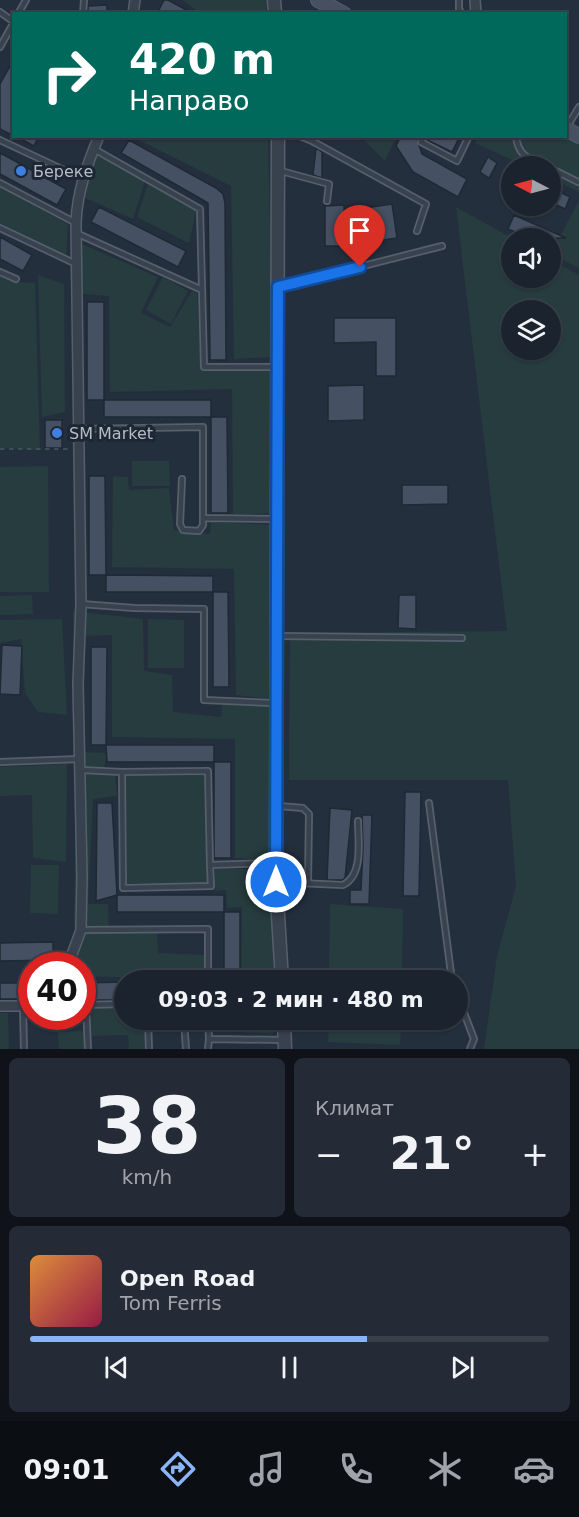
<!DOCTYPE html>
<html lang="ru">
<head>
<meta charset="utf-8">
<style>
	body { margin:0; font-family:"DejaVu Sans",sans-serif; background:#242b36; color:#f1f3f6; height:100vh; display:flex; flex-direction:column; font-size:22px; white-space:nowrap }
	* { box-sizing:border-box; margin:0 }
	p { font-size:20px; color:#a0a4aa }
	.icon { flex:none; width:33px; height:33px; fill:none; stroke:currentColor; stroke-width:2; stroke-linecap:round; stroke-linejoin:round }
	.map { position:relative; height:1049px; overflow:hidden }
	.drawer { display:flex; flex-direction:column; gap:9px; padding:9px; background:#0f1319; flex:1 }
	.drawer>* { flex:none }
	.banner { position:absolute; left:12px; top:12px; width:555px; height:126px; border-radius:0px; box-shadow:0 2px 4px #0004,0 0 0 2px #39404a; background:#00695c; color:#fff; overflow:hidden }
	.needle { width:39px; rotate:276deg }
	.buttons { position:absolute; left:501px; top:156px; display:grid; gap:12px }
	.buttons a { display:grid; place-items:center; width:60px; height:60px; border-radius:50%; background:#1b232e; box-shadow:0 2px 4px #0004,0 0 0 2px #39404a; font-size:30px }
	.speed { position:absolute; left:18px; top:952px; display:flex; gap:12px; font-size:30px; font-weight:700; text-align:center }
	.speed>* { display:grid; place-content:center; width:78px; height:78px; border-radius:50%; background:#1b232e; box-shadow:0 2px 4px #0004,0 0 0 2px #39404a; line-height:1 }
	.speed .limit { border:9px solid #d22; background:#fff; color:#111 }
	.pin { position:absolute; display:grid; place-items:center; width:51px; height:51px; color:#fff; margin:-62px -26px; border-radius:50% 50% 50% 0; rotate:-45deg; box-shadow:0 0 6px #0007 }
	.pin .icon { rotate:45deg }
	.me { position:absolute; width:66px; margin:-33px; rotate:0deg; stroke-linejoin:round; filter:drop-shadow(0 0 4px #0008) }
	.turn { display:flex; align-items:center; gap:21px; height:126px; padding:0 18px; font-size:27px }
	.turn .icon { width:78px; height:78px; stroke-width:2.5 }
	.turn b { display:block; font-size:42px; line-height:51px }
	.big { font-size:45px; font-weight:800; line-height:1.1 }
	.drawer .widget { flex:1; display:flex; flex-direction:column; justify-content:center; gap:9px; min-width:0; padding:0 21px; border-radius:9px; background:#242b36 }
	.drawer .dial { align-items:center; gap:0 }
	.dial b { font-size:78px; line-height:1 }
	.song { display:flex; align-items:center; gap:18px }
	.cover { width:72px; height:72px; border-radius:9px; background:linear-gradient(135deg,hsl(30 70% 55%),hsl(340 70% 35%)) }
	.played { height:6px; border-radius:3px; background:linear-gradient(90deg,#8ab4f8 65%,#39404a 65%) }
	.keys { display:flex; justify-content:space-around; direction:ltr }
	.heat { display:flex; justify-content:space-between; align-items:center; font-size:33px; direction:ltr }
	.drawer .tiles { flex:1; display:grid; gap:9px; grid-template-columns:1fr 1fr }
	.widget:last-child { grid-column:span 2 }
	.trip { position:absolute; left:114px; top:970px; width:354px; height:60px; border-radius:30px; background:#1b232e; box-shadow:0 2px 4px #0004,0 0 0 2px #39404a; font-weight:800; line-height:60px; text-align:center }
	.menu { display:flex; height:96px; justify-content:space-around; align-items:center; background:#0b0e12; color:#a0a4aa }
	.menu .icon { width:42px; height:42px }
	.menu .on { color:#8ab4f8 }
	.menu b { font-size:27px; color:#f1f3f6 }
	.map>svg:first-child { display:block }
</style>
</head>
<body>
<div class="map">
<svg width="579" height="1049" viewBox="0 0 579 1049">
	<rect width="100%" height="100%" fill="#242f3e"/>
	<!-- green -->
	<path fill="#263c3f" fill-rule="evenodd" d="M183 0H266V13H200Z
		M566 135 579 143V192L551 178 550 166H525L475 143 478 137Z
		M224 136 227 138 228 136 268 137 273 357 234 359 231 186 133 137Z
		M361 137H396L385 161Z
		M96 155 145 181 133 219 81 196Z
		M148 184 196 211 189 243 137 217Z
		M0 187 68 224 66 263 0 227Z
		M579 200V268L551 254Z
		M456 207 512 238V278H550L551 260 579 275V1049H484L497 956 516 886 508 780H289L290 633 507 631ZM512 310H550V350H512Z
		M77 242 158 277 141 313 170 327 192 291 197 293 201 370 273 371V513L233 515 232 389 110 392 109 296 72 293Z
		M0 275 17 282 35 283 40 450 0 448Z
		M38 275 64 284 65 412 42 417Z
		M163 277 188 291 171 324 146 310Z
		M132 461H169L170 486H132Z
		M48 466 49 592H0V467Z
		M113 476 128 477 129 490 169 488 174 530 210 534 211 522 273 525V699L236 695 234 569 112 567Z
		M32 595 33 614 0 615V596Z
		M73 611 143 619 144 671 172 675 173 712 221 717 222 704 273 706V860L235 858V739L112 737V635L84 636V752L107 753 104 768H75Z
		M62 619 67 715 38 712 25 693 21 639 0 643V620Z
		M148 619 184 620V668H148Z
		M67 764 66 862 33 858 32 795 0 796V767Z
		M76 774 115 775 117 796 93 799 88 904H108L109 928 74 927Z
		M126 776H204L207 883H127Z
		M31 865H59L58 914 30 913Z
		M215 869H273V981H241L242 907 227 908 226 890 214 891Z
		M330 904 403 909 402 981H329Z
		M74 933H157L158 953 204 955V981H183V979L83 976 82 966H75Z
		M124 1007V1020H145L146 1049H129L128 1035 91 1036 90 1008Z
		M0 1013H8L9 1049H0Z
		M240 1020H273V1034L240 1032Z
		M329 1020H401L400 1045 328 1042Z
		M84 1031 85 1049H59L58 1032Z"/>
	<!-- building -->
	<path fill="#455162" stroke="#1f2835" stroke-width="1.5" d="M164 0H168L194 14H157Z
		M107 5V14H88V6Z
		M14 59V136L0 129V84Z
		M15 136H39L34 146Z
		M401 136H416L422 154 467 179 458 197 413 172 396 146Z
		M428 136H452L458 140 452 152 427 140Z
		M129 140 216 188 223 194 225 203 226 360H210L208 203 121 153Z
		M316 148 322 152V178L313 175Z
		M0 153 66 189 57 205 0 174Z
		M488 157 497 163 489 178 480 172Z
		M550 187 570 197 565 209 550 202Z
		M392 204 397 238 363 243 358 209Z
		M344 205 345 246H325V206Z
		M99 207 186 251 178 267 91 222Z
		M514 215 566 238H530L508 229Z
		M0 237 32 255 23 271 0 259Z
		M87 302H104V400H87Z
		M334 318H396V376H376V342L334 343Z
		M364 385V420L328 421V386Z
		M104 400H211V417H104Z
		M211 417H227L228 513H211Z
		M45 420H62V448H45Z
		M89 476H105L106 575H89Z
		M402 485H448V504L402 505Z
		M106 575 213 576V592H106Z
		M213 592H228L229 687H213Z
		M399 595H416V629L398 628Z
		M2 645 22 646 20 695 0 694Z
		M91 647H107L106 745H91Z
		M106 745H214V762H107Z
		M214 762H231V858H214Z
		M405 792H421L419 896H403Z
		M97 803H112L117 895 96 901Z
		M330 808 352 810 345 878 342 880H327Z
		M362 815H372L369 904H350V890H361L363 847Z
		M117 895H224V912H117Z
		M224 912H240V981H224Z
		M53 942V960L0 961V943Z
		M124 982V1000H82V983Z
		M0 983H32V999H0Z"/>
	<g fill="none" stroke-linecap="round" stroke-linejoin="round">
		<defs>
			<path id="service" d="M459 0V9L462 14
				M0 12 14 22
				M18 14 26 0
				M83 14 84 0
				M0 47 14 22
				M567 127 579 107
				M300 136 312 141 426 204 417 231
				M424 136 421 142 457 161 469 136
				M516 136C518 157 530 159 547 166
				M0 140 83 179
				M94 149 200 209 204 367H275
				M550 168 578 182
				M281 171 329 184 327 201
				M0 183 76 223
				M0 228 76 264
				M76 233 202 290
				M0 272 16 279
				M280 287 442 246
				M79 429 203 427V518L274 519
				M182 479 180 524 183 530 199 531 203 525V518
				M81 604 134 608 204 609V700L274 703
				M277 636 462 638
				M0 762 80 759
				M81 770 122 772 123 888 211 886 210 865 273 863
				M122 772 208 771 210 865
				M429 803 452 981
				M279 806 303 808 309 814 308 883
				M276 882 343 885C364 875 358 840 358 821
				M81 930 208 929V981
				M458 997 474 1039 470 1049
				M82 1005 124 1004
				M86 1005 88 1049
				M23 1007 24 1049
				M148 1020 149 1049
				M184 1020 186 1049
				M208 1020 209 1039
				M208 1049 209 1039 282 1040"/>
			<path id="minor" d="M475 0 476 14
				M133 14 135 0
				M72 966 71 957 81 930 82 877 78 684 81 604 76 223C77 192 87 165 99 136
				M0 1006H32"/>
			<path id="tertiary" d="M274 0 275 14
				M278 136 276 882 282 981
				M284 1020 285 1049"/>
			<path id="secondary" d="M318 0 344 14
				M566 129 579 136"/>
		</defs>
		<!-- service casing -->
		<use href="#service" stroke="#565f6c" stroke-width="8"/>
		<!-- minor casing -->
		<use href="#minor" stroke="#565f6c" stroke-width="12"/>
		<!-- tertiary casing -->
		<use href="#tertiary" stroke="#565f6c" stroke-width="15"/>
		<!-- secondary casing -->
		<use href="#secondary" stroke="#565f6c" stroke-width="16"/>
		<!-- path -->
		<path stroke="#44595c" stroke-width="1.5" stroke-dasharray="4.5 4.5" stroke-linecap="butt" d="M0 449H68"/>
		<!-- service -->
		<use href="#service" stroke="#38414e" stroke-width="4.5"/>
		<!-- minor -->
		<use href="#minor" stroke="#38414e" stroke-width="9"/>
		<!-- tertiary -->
		<use href="#tertiary" stroke="#38414e" stroke-width="12"/>
		<!-- secondary -->
		<use href="#secondary" stroke="#465061" stroke-width="14"/>
	</g>
	<g fill="none" stroke-linecap="round" stroke-linejoin="round">
		<defs>
			<path id="route" d="M276 882 278 287 360 267"/>
		</defs>
		<!-- route casing -->
		<use href="#route" stroke="#114b97" stroke-width="15"/>
		<!-- route -->
		<use href="#route" stroke="#1a73e8" stroke-width="10"/>
	</g>
	<!-- markers -->
	<g fill="#3f7fe0" stroke="#1d2633" stroke-width="2">
		<circle cx="21" cy="171" r="6"/>
		<circle cx="57" cy="433" r="6"/>
	</g>
	<g text-anchor="middle" stroke-width="6" stroke-linejoin="round" paint-order="stroke">
		<!-- poi labels -->
		<g font-size="16" fill="#b4bcc9" stroke="#1d2633" text-anchor="start">
			<text x="33" y="177">Береке</text>
			<text x="69" y="439">SM Market</text>
		</g>
	</g>
</svg>
<div class="buttons">
<a><svg class="needle" viewBox="-14 -14 28 28"><path d="M0-13l5 13h-10z" fill="#e53935"/><path d="M0 13l5-13h-10z" fill="#a0a4aa"/></svg></a>
<a><svg class="icon" aria-label="sound" viewBox="0 0 24 24"><path d="M4 9h4l5-4v14l-5-4H4zM17 9q2 3 0 6"/></svg></a>
<a><svg class="icon" aria-label="layers" viewBox="0 0 24 24"><path d="M12 4l9 5-9 5-9-5zM3 14l9 5 9-5"/></svg></a>
</div>
<div class="speed"><div class="limit">40</div></div>
<div class="pin" style="left:360px;top:267px;background:#d93025"><svg class="icon" aria-label="arrive" viewBox="0 0 24 24"><path d="M6 21V4h12l-3 4 3 4H6"/></svg></div>
<svg class="me" style="left:276px;top:882px" viewBox="-20 -20 40 40"><circle r="17" fill="#1a73e8" stroke="#fff" stroke-width="3"/><path d="M0-11L8 9 0 5-8 9z" fill="#fff"/></svg>
<div class="trip">09:03 · 2 мин · 480 m</div>
<div class="banner">
<div class="turn"><svg class="icon" aria-label="right" viewBox="0 0 24 24"><path d="M7 20v-9h11M14 6l5 5-5 5"/></svg><div><b>420 m</b>Направо</div></div>
</div>
</div>
<section class="drawer">
<div class="tiles">
<div class="widget dial"><b>38</b><p>km/h</p></div>
<div class="widget"><p>Климат</p>
<div class="heat"><a>−</a><b class="big">21°</b><a>+</a></div>
</div>
<div class="widget">
<div class="song"><i class="cover"></i><div><b>Open Road</b><p>Tom Ferris</p></div></div>
<div class="played"></div>
<div class="keys"><svg class="icon" aria-label="previous" viewBox="0 0 24 24"><path d="M18 5L8 12l10 7zM5 5v14"/></svg><svg class="icon" aria-label="pause" viewBox="0 0 24 24"><path d="M8 5v14M16 5v14"/></svg><svg class="icon" aria-label="next" viewBox="0 0 24 24"><path d="M6 5l10 7-10 7zM19 5v14"/></svg></div>
</div>
</div>
</section>
<nav class="menu">
<b>09:01</b>
<svg class="icon on" aria-label="directions" viewBox="0 0 24 24"><path d="M12 3l9 9-9 9-9-9zM9 14v-3h6M13 9l2 2-2 2"/></svg>
<svg class="icon" aria-label="music" viewBox="0 0 24 24"><path d="M9 18V5l10-2v13"/><circle cx="6" cy="18" r="3"/><circle cx="16" cy="16" r="3"/></svg>
<svg class="icon" aria-label="phone" viewBox="0 0 24 24"><path d="M5 4h4l2 5-3 2q2 4 5 5l2-3 5 2v4C11 20 4 13 5 4z"/></svg>
<svg class="icon" aria-label="climate" viewBox="0 0 24 24"><path d="M12 3v18M4 7l16 10M4 17L20 7"/></svg>
<svg class="icon" aria-label="car" viewBox="0 0 24 24"><path d="M5 17H2v-5l4-1 3-4h7l3 4 3 1v5h-3M9 17h6M6 11h13"/><circle cx="7" cy="17" r="2"/><circle cx="17" cy="17" r="2"/></svg>
</nav>
</body>
</html>
